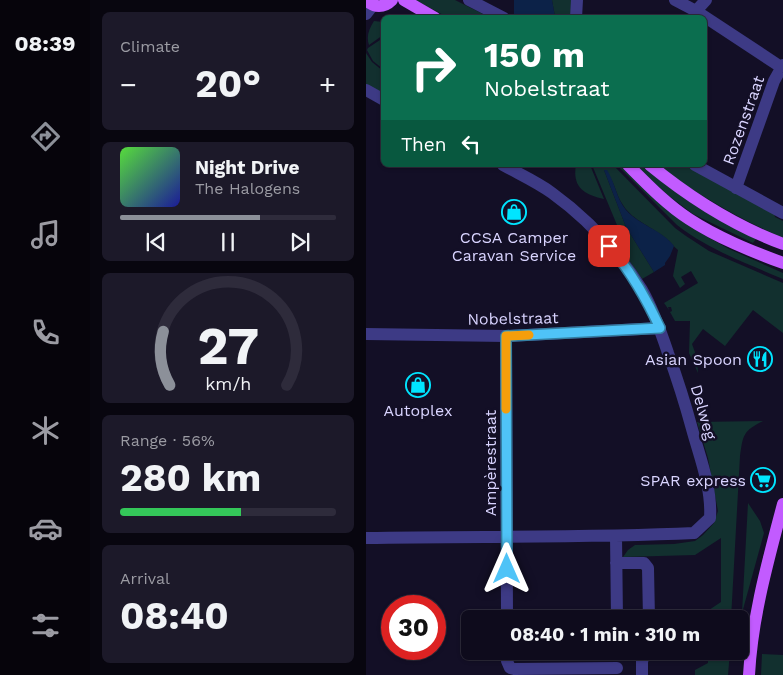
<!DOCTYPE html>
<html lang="en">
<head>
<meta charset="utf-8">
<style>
	body { margin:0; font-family:"Work Sans",sans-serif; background:#1c1929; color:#f1f3f6; height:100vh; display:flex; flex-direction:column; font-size:19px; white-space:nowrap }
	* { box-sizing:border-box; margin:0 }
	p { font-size:16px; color:#9b9ba3 }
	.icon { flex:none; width:28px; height:28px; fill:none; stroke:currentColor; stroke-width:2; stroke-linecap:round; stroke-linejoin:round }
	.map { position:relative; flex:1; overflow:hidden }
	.side { display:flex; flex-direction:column; gap:12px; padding:12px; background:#08060f; width:276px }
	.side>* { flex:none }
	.guide { position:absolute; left:15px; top:15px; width:326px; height:152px; border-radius:8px; box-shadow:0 1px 4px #0004,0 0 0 1px #2e2b3b; background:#0b6e4f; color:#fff; overflow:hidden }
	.speed { position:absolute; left:15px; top:595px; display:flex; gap:10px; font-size:25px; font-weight:700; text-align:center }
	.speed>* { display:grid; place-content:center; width:65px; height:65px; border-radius:50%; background:#0e0b1c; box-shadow:0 1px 4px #0004,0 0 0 1px #2e2b3b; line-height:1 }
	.speed .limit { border:8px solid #d22; background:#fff; color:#111 }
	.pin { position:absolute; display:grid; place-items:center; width:42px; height:42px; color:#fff; margin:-21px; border-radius:10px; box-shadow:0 2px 8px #0006 }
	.me { position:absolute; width:55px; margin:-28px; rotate:0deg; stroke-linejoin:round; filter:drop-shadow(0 0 4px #0008) }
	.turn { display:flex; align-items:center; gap:18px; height:105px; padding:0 20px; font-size:22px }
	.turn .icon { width:65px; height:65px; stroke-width:2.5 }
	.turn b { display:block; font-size:35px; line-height:42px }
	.then { display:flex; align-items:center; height:48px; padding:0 20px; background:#0003; gap:10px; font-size:19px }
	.big { font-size:38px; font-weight:700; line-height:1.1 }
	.side .card { flex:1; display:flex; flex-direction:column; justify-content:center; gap:8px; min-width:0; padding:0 18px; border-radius:8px; background:#1c1929 }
	.side .dial { align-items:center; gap:0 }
	.dial svg { height:130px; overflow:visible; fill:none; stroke:#2e2b3b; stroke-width:7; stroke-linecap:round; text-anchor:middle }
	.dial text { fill:#f1f3f6; stroke:none }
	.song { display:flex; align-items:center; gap:15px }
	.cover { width:60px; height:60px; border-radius:8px; background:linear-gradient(135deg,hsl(110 70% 55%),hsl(240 70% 35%)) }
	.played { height:5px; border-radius:2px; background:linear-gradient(90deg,#8c9099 65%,#2e2b3b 65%) }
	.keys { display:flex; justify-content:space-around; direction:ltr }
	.heat { display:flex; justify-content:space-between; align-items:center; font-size:28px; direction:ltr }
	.charge { height:8px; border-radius:4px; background:linear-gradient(90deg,#34c759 56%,#2e2b3b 0) }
	.trip { position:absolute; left:95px; top:610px; width:288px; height:50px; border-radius:8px; background:#0e0b1c; box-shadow:0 1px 4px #0004,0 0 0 1px #2e2b3b; font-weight:700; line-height:50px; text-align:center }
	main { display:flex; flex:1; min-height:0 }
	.dock { display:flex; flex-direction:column; width:90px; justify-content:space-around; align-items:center; background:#06040b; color:#9b9ba3 }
	.dock .icon { width:35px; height:35px }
	.dock .active { color:#8c9099 }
	.dock b { font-size:22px; color:#f1f3f6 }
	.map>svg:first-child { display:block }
</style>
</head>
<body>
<main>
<nav class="dock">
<b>08:39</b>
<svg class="icon active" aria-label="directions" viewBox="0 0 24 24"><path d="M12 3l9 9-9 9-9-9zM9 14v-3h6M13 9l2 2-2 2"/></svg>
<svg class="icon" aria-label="music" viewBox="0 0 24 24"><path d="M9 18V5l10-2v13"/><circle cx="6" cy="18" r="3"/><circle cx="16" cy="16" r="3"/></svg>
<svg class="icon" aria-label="phone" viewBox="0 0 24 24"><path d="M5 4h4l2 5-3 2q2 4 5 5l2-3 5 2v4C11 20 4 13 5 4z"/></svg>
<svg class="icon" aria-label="climate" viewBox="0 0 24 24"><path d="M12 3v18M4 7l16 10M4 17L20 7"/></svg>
<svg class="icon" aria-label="car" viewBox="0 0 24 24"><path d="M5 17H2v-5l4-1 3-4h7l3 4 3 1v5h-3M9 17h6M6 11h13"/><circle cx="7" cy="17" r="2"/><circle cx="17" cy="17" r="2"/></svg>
<svg class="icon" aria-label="filters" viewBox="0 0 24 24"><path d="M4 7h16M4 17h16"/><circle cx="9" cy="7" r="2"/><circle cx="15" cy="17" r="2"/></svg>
</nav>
<section class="side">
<div class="card"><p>Climate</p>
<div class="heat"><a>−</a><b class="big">20°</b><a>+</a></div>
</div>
<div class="card">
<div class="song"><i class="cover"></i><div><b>Night Drive</b><p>The Halogens</p></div></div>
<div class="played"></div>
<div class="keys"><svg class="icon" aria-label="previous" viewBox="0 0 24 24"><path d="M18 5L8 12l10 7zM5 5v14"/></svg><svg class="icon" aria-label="pause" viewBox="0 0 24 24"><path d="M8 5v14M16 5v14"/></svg><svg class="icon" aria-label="next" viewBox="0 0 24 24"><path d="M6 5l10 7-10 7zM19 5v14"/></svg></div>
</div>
<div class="card dial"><svg viewBox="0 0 100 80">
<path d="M14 69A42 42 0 1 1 86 69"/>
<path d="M14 69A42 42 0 0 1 10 36" stroke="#8c9099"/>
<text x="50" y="56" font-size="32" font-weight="700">27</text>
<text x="50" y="72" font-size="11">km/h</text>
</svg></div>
<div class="card"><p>Range · 56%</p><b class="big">280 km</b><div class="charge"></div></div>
<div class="card"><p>Arrival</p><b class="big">08:40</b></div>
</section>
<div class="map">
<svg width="417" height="675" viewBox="0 0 417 675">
	<rect width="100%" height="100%" fill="#130f26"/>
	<!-- green -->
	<path fill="#12302f" d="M49 0H89L123 17H81Z
		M186 0H207L205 17H189Z
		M8 21 17 22V35L3 45C0 36 3 29 8 21Z
		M17 38V69L7 61 1 50 2 48Z
		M0 53 6 62 17 71V94L0 85Z
		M210 165H224L238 199C218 195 206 187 210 165Z
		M226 165H247L309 228 320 236 343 251 417 283V333L387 310 359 346 337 329 326 344 331 358 332 373 323 353 324 321H309L304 312 306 311 305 307H302L303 310 298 303 332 283 325 271 315 277 319 284 314 288 307 276 312 250C308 247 305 242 301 239 287 227 267 221 257 205 249 194 249 179 238 170L260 227 288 272 276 279 258 254 259 248 256 237Z
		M251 165H258L338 235 363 249 417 273V279C380 263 343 250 311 225Z
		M268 165C284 165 289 174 300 184 328 207 358 223 390 239L387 243 327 214 303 196Z
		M289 165H320L408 213 409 217 417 221V238C371 218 330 193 289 165Z
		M397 421C377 431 377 435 374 456L365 619H343V610L355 602V538L329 555 257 557 262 550 269 545 308 544 329 541 337 535 348 523 352 511 342 458 331 422Z
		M382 503 394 521 398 533 376 613Z
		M342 651H364L362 675H329V670L342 663Z
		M396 654 417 655V675H395Z"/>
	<!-- water -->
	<path fill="#0c2248" d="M148 0H186L189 17H153L148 14Z
		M238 170H241C249 182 250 198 260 210 273 225 296 230 308 246L304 256 299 263V265L288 272 260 227Z"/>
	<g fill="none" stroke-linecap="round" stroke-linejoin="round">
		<!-- minor -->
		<path stroke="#3d3a85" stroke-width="12" d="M103 0 138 18
			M309 0 330 11 415 67
			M330 11 340 0
			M0 14 7 5
			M210 18 211 0
			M0 90 18 100
			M329 165 417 213
			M370 188 408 81 417 65
			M0 334 140 336 294 328
			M140 336 141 619
			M250 536 251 619
			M0 538C109 536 219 538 328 533L344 518C346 488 334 458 326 429 319 403 311 378 302 353 295 332 287 309 276 290 253 253 222 219 186 193 171 182 153 174 137 165
			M250 563H278L282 568 283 619
			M141 651V661L144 668 148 669 251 668
			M251 655H278
			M276 675V662L279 651"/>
		<!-- major -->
		<path stroke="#c25bff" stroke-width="12" d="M0 0C8 8 18 8 26 0
			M38 0 69 18
			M262 165C281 184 300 204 323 219 352 238 385 251 417 263
			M284 165C323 197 369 226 417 244
			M383 675C386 617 402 561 417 504"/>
	</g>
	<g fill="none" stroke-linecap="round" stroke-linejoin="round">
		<defs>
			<path id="route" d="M141 569 140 336 294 328C280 298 265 271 243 246"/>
		</defs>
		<!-- route casing -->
		<use href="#route" stroke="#337fa1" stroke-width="12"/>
		<!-- route -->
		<use href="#route" stroke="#4fc3f7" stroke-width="9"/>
		<!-- slow -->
		<path stroke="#f59e0b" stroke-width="9" d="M140 409V336L163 335"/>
	</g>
	<!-- icons -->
	<defs>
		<symbol id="shop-ring" viewBox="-11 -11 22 22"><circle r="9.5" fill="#130f26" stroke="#00e5ff" stroke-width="1.5"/><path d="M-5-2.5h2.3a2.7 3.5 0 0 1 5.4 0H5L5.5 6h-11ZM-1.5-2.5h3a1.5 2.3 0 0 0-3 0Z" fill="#00e5ff"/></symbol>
		<symbol id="restaurant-ring" viewBox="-11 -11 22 22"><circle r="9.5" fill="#130f26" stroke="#00e5ff" stroke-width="1.5"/><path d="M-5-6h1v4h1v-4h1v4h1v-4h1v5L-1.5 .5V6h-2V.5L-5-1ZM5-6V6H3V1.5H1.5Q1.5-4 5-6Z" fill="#00e5ff"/></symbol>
		<symbol id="supermarket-ring" viewBox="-11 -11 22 22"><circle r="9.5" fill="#130f26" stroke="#00e5ff" stroke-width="1.5"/><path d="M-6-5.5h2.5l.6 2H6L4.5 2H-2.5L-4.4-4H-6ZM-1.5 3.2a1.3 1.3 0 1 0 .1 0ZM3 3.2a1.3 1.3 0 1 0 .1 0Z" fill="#00e5ff"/></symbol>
	</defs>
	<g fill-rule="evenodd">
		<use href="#shop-ring" x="134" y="198" width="28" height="28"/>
		<use href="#restaurant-ring" x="380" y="345" width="28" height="28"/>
		<use href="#shop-ring" x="38" y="371" width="28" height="28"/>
		<use href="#supermarket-ring" x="383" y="466" width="28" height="28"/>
	</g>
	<g text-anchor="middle" stroke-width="5" stroke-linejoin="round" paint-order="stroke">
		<!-- street labels -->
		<g font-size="16" fill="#d9d4ff" stroke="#130f26">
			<text transform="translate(377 120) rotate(-70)" y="6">Rozenstraat</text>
			<text transform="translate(147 318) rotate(-1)" y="6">Nobelstraat</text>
			<text transform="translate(338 412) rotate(74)" y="6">Delweg</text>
			<text transform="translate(124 463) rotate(-90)" y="6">Ampèrestraat</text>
		</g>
		<!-- poi labels -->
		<g font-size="16" fill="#d9d4ff" stroke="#130f26">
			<text x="148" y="243">CCSA Camper<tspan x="148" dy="18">Caravan Service</tspan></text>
			<text x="376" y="365" text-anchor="end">Asian Spoon</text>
			<text x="52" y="416">Autoplex</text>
			<text x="380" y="486" text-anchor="end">SPAR express</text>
		</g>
	</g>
</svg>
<div class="speed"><div class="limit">30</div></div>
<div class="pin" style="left:243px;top:246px;background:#d93025"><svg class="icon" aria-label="arrive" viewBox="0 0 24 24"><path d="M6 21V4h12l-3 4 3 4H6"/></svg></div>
<svg class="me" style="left:141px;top:569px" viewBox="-20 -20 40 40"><path d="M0-17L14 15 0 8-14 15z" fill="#4fc3f7" stroke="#fff" stroke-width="4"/></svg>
<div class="trip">08:40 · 1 min · 310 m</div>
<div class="guide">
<div class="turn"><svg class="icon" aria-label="right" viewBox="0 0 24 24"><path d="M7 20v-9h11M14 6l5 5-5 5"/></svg><div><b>150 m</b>Nobelstraat</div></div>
<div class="then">Then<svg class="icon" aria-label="left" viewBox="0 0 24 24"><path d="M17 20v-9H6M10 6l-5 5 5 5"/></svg></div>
</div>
</div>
</main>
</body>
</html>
